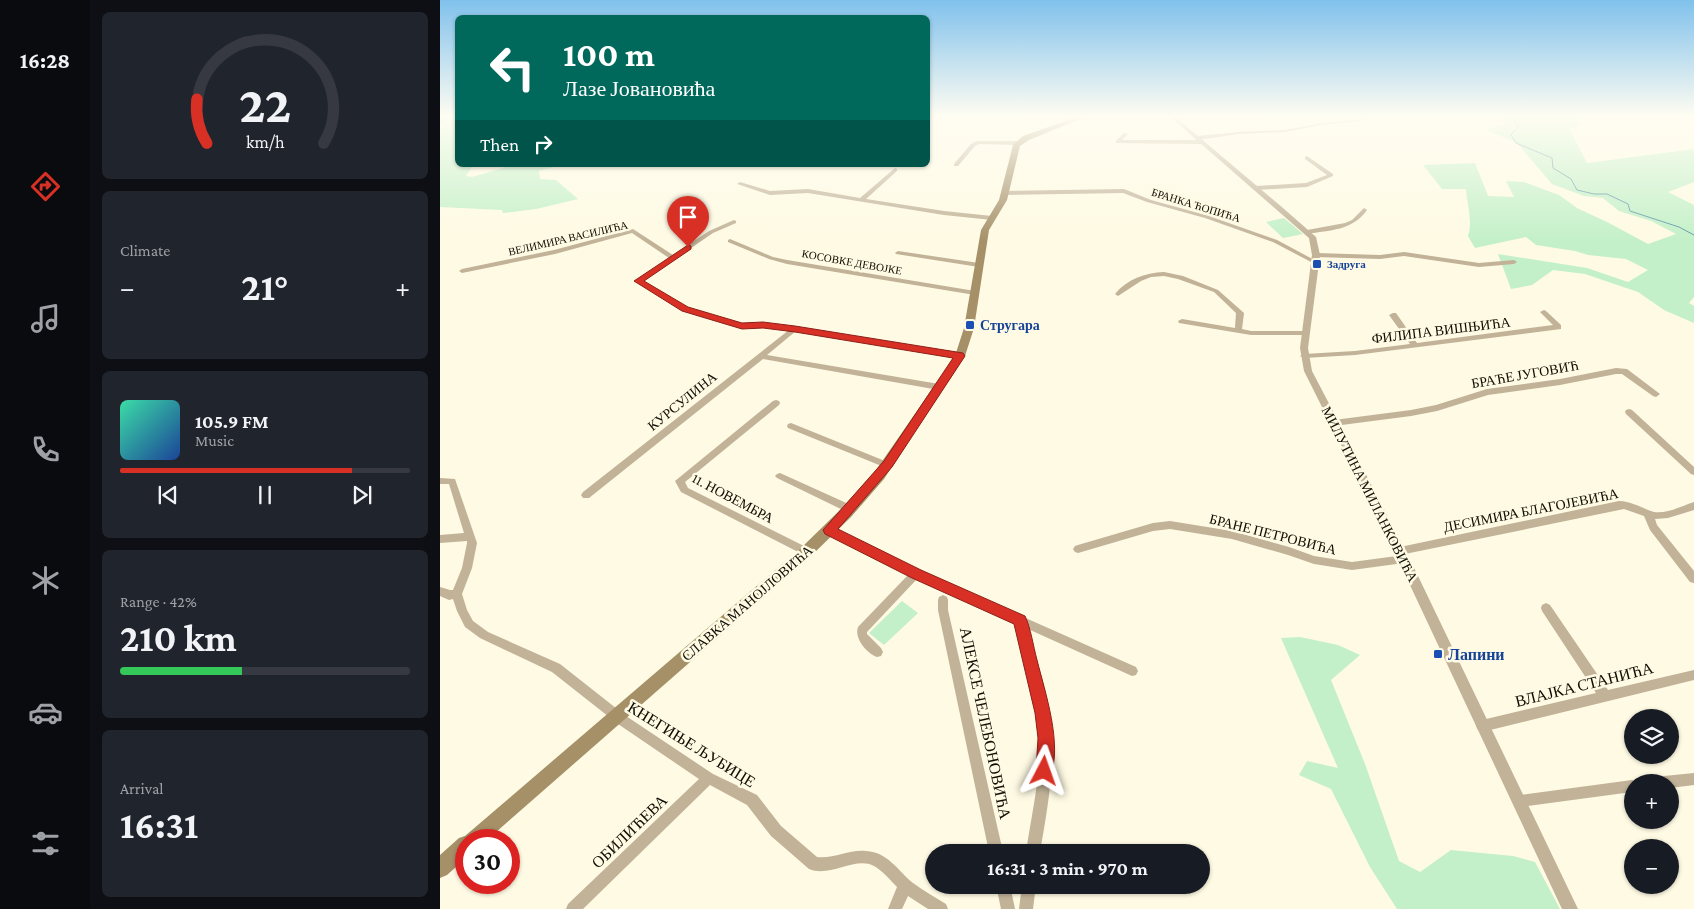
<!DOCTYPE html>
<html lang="en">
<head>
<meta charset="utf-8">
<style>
	body { margin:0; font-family:"Crimson Pro",serif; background:#20242c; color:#f1f3f6; height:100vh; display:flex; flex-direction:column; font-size:19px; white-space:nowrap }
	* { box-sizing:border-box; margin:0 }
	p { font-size:16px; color:#9ea1a6 }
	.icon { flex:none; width:28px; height:28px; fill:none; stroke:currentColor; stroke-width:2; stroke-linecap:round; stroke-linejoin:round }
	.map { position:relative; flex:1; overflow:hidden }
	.drawer { display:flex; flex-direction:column; gap:12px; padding:12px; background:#0d0f14; width:350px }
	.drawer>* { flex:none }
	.hud { position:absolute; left:15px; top:15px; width:475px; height:152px; border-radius:8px; box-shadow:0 1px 4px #0004; background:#00695c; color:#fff; overflow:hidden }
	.fabs { position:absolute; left:1184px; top:709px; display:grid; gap:10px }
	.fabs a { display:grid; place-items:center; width:55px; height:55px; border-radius:50%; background:#171b24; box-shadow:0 1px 4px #0004; font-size:25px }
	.speed { position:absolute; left:15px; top:829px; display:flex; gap:10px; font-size:25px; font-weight:700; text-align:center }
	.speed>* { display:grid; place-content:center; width:65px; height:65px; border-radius:50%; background:#171b24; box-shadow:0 1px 4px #0004; line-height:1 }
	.speed .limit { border:8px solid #d22; background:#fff; color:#111 }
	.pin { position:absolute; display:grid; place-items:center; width:42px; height:42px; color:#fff; margin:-51px -21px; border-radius:50% 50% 50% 0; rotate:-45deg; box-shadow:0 0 5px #0007 }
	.pin .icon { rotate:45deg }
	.me { position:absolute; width:55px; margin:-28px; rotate:4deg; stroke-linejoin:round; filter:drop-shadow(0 0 4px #0008) }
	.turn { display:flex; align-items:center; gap:18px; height:105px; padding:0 25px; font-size:22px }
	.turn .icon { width:65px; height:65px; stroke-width:2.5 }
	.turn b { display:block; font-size:35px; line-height:42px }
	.then { display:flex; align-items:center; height:48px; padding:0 25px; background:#0003; gap:10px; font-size:19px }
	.big { font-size:38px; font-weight:700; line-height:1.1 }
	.drawer .card { flex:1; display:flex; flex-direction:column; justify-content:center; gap:8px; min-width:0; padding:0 18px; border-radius:8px; background:#20242c }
	.drawer .dial { align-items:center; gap:0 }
	.dial svg { height:130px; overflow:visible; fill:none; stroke:#363941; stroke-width:7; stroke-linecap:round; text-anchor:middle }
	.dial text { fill:#f1f3f6; stroke:none }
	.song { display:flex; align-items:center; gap:15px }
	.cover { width:60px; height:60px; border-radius:8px; background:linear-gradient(135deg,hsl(160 70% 55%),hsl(220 70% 35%)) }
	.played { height:5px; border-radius:2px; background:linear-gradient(90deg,#d93025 80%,#363941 80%) }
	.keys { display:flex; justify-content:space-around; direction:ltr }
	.heat { display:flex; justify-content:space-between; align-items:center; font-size:28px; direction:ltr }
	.charge { height:8px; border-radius:4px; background:linear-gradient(90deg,#34c759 42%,#363941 0) }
	.trip { position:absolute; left:485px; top:844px; width:285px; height:50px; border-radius:25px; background:#171b24; box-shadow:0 1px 4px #0004; font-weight:700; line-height:50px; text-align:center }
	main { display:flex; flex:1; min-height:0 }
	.tab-bar { display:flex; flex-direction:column; width:90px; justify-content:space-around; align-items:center; background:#090b0e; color:#9ea1a6 }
	.tab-bar .icon { width:35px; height:35px }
	.tab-bar .on { color:#d93025 }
	.tab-bar b { font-size:22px; color:#f1f3f6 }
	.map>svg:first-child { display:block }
</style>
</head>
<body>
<main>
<nav class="tab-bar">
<b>16:28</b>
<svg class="icon on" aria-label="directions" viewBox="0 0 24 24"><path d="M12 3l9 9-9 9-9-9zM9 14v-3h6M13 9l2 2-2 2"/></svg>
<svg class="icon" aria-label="music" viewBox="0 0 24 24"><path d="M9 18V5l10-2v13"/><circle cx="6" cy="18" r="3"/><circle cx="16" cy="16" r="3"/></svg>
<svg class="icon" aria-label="phone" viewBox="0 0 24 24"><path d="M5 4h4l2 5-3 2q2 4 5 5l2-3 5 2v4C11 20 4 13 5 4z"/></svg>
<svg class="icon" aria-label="climate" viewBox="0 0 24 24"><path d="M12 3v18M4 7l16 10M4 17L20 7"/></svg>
<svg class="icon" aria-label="car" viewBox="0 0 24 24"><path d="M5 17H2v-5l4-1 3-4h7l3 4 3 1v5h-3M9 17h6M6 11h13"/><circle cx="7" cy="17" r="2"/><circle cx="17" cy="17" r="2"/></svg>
<svg class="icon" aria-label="filters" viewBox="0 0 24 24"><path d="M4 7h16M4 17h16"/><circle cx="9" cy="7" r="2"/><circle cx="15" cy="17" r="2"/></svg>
</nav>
<section class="drawer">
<div class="card dial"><svg viewBox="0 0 100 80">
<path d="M14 69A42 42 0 1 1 86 69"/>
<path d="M14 69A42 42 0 0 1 8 42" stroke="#d93025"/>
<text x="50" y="56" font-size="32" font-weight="700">22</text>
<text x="50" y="72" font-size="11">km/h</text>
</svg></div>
<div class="card"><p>Climate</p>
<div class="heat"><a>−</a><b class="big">21°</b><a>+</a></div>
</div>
<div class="card">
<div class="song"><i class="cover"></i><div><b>105.9 FM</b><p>Music</p></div></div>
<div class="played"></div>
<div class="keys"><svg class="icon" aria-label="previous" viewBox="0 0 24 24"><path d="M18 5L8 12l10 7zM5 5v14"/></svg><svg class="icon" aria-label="pause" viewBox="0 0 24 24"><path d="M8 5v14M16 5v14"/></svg><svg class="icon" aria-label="next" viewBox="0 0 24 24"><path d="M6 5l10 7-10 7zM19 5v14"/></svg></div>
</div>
<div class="card"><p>Range · 42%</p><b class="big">210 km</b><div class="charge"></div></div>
<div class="card"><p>Arrival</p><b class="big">16:31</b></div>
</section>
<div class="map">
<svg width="1254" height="909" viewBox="0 0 1254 909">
	<rect width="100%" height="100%" fill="#fefae3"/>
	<!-- green -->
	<path fill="#c3f0c8" d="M0 115H17L18 165H33L26 176 32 177 73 165H120L99 171 100 179 116 180 138 199 96 209 63 213 62 210 0 207Z
		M1059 115H1137L1140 126 1129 128 1147 163 1254 149V182L1228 192 1254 205V297L1249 303 1254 306V323L1224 310 1198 292 1145 274 1113 270 1092 285 1071 289 1058 254 1147 268 1188 282 1208 270 1186 259 1148 255 1135 251 1096 245 1086 237 1035 248 1028 236C1033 221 1027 205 1026 189H1002L983 165 1035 163 1048 196 1074 197 1066 181 1084 182 1119 195 1137 208 1169 223 1208 244 1236 234 1211 221 1179 211 1163 198 1144 196 1112 184 1076 142 1045 130 1065 124Z
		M844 218 863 234 843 238 826 222Z
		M462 601 478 613 444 645 429 633Z
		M860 637 898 645 920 655 891 680 925 764 959 861 980 872 1011 850 1073 856 1095 862 1120 909H957L930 867 891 789 859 775 867 761 898 768 841 638Z"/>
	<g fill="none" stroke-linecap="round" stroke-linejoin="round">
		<!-- stream -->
		<path stroke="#6198a9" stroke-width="1" d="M1069 115 1079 126 1071 135 1076 143 1112 158 1113 168 1131 179 1137 190 1154 194H1167L1188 204 1190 211 1239 227 1254 235
			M0 122 15 115"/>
		<!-- minor -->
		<path fill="#c1b298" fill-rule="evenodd" d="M501 115H539C529 119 515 117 503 116Z
			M925 115H929L923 121 882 125 845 132 799 134 757 140 754 138 757 136 799 132 845 130 882 123 922 119Z
			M684 133 688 134 682 140H762L765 142 762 144 676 143V141Z
			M536 141H579L582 143 579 145 539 144 535 146 518 166H514V164L531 144Z
			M867 156 893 174V176L867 187 816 190 813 188 816 186 866 183 887 175 865 159V157Z
			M455 168 457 169V171L426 199 504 211 552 216 555 218 552 220 504 215 368 193 330 195 297 184 300 182 330 191 368 189 420 198Z
			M684 189 711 200 769 216 837 240 878 262 875 264 873 263 833 242 765 218 707 202 683 193 565 195 562 193 565 191Z
			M924 208 927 210C912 231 890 230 867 234L864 232 867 230 905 223 912 220Z
			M294 220 296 221V223L273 233 203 281 247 308 302 324 323 323 355 327 520 354 524 356 520 358 356 331 327 355 499 384 503 387 499 390 323 359 149 498H143L141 495 143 492 349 330 323 327 302 328 243 310 196 282V280L229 258 192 233 115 254 22 273 19 271 22 269 114 250 193 229 233 255 269 231Z
			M290 239 333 257 347 260 535 291 538 293 535 295 347 264 329 259 288 242V240Z
			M458 251 539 263 542 265 539 267 456 254 455 253Z
			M964 252 1039 263 1074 260 1077 262 1074 264 1039 267 964 256 940 259 876 257 873 255 876 253 940 255Z
			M724 272 743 276 778 290 804 313 802 329 811 331H865L869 333 865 335H811L739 323 738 321 742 319 795 328 796 313 774 292 738 279 724 276 711 277 701 281 678 296 675 294C687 279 705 273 724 272Z
			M1104 310 1106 311 1121 325V329L915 355 864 358 860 356 864 354 915 351 970 344 949 315 953 313H956L977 343 1113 325 1100 312Z
			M1176 368 1187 369 1220 394 1216 397 1213 396 1182 374H1176L1120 385 1048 395 997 411 971 416 894 426 890 423 894 420 971 410 996 405 1047 389 1120 379Z
			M336 400 339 401 340 403 339 405 245 482 248 488 370 549 371 552 370 555 366 556 241 492 235 481 333 401Z
			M1189 409 1192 410 1254 467V475L1251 474 1186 414 1185 412 1186 410Z
			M351 423 450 463 451 465 450 467H444L348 428 347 426 348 424Z
			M340 473 413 506 415 509 413 512H407L337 478 335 476 337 474Z
			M0 478 15 479 37 543 32 568 22 594 27 610 33 621 48 632 120 664 186 716 273 774 317 795 341 826 377 857C394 859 410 849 426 851 448 852 458 871 473 883 484 891 495 897 506 904L508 909H488L468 896 462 909H448L457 887C450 880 443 871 434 866 415 856 390 878 369 869L331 836 307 805 270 785 143 909H126L128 904 259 779 178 724 112 672 40 638 25 627 17 611 13 599 9 600 0 596V587L10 590H13L22 568 27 543V541L0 543V535L24 533 9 484H0Z
			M1179 501C1192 501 1203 509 1214 512 1227 514 1242 506 1254 502V510L1228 518 1215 519 1217 525 1254 571V583L1250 582 1210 530 1204 516 1184 509 960 555 957 554 955 551 957 548 960 547Z
			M730 521 792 531 849 547 874 556 912 562 964 555 968 556 969 559 968 562 964 563 912 570 874 564 848 555 792 539 730 529 713 531 638 553 635 552 633 549 635 546 638 545 713 523Z
			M389 526 480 571 696 667 698 671 696 675 692 676 588 629C597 661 608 693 611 727 615 768 607 812 600 852H586C592 811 603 767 599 725 596 691 585 657 576 624L477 579 427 632V634L441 648 443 652 441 656 437 657C426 653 414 638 418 627L468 575 386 533 384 530 386 527Z
			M503 595 507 597 508 600V610L563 852H549L498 610V600L499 597Z
			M1106 603 1110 605 1168 690 1254 670V680L1042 732 1038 730 1036 726 1038 722 1042 720 1156 693 1102 611 1101 608 1102 605Z
			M1254 773V785L1230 788V782H1218L1220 778 1224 776Z
			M1192 780 1197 782H1192V792L1080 807 1075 806 1074 801 1075 796 1080 795Z
			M556 885H570L575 909H561Z
			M582 885H596L593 909H579Z"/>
		<!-- tertiary -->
		<path fill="#c1b298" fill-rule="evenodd" d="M728 115H733L843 208 876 237 880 255 868 348 872 371 966 551 1138 909H1122L954 551 864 371 860 348 872 255 869 238Z"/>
		<!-- secondary -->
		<path fill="#a59068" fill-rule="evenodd" d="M642 115H650L589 140 580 146 567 200 549 230 534 328 525 356 444 479 411 517 371 556 47 840H26V858L7 875 0 878V855L19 838 25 836 361 548 401 509 434 473 515 356 524 328 541 230 559 200 573 145 583 136Z"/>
	</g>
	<!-- sky -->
	<linearGradient id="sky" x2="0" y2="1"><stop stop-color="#80c1ec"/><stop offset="0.48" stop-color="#fffdf2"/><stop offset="1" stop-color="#fffdf2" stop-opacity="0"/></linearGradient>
	<rect width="1254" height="242" fill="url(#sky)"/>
	<!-- route -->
	<path fill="#d93025" stroke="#8d1f18" d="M248 245 251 246V249L204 281 248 307 302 323 323 322 355 326 523 353 525 356 452 467 398 529 481 570 585 616C591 629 593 645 597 660 605 692 623 745 610 777L604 779 598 777 596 771 598 738 595 713 574 624 472 578 385 534 383 530 444 461 513 358 355 332 323 328 302 329 242 311 194 281Z"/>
	<!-- markers -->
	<g fill="#1a4fb4" stroke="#fefae3" stroke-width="2">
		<rect x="872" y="259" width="10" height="10" rx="2.5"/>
		<rect x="525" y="320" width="10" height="10" rx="2.5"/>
		<rect x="993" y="649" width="10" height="10" rx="2.5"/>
	</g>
	<g text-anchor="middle" stroke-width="5" stroke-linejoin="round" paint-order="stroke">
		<!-- far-street labels -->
		<g font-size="11" fill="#0f0c02" stroke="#fefae3">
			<text transform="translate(756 205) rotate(17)" y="4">БРАНКА ЋОПИЋА</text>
			<text transform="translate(128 238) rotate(-13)" y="4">ВЕЛИМИРА ВАСИЛИЋА</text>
			<text transform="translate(412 262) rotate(10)" y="4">КОСОВКЕ ДЕВОЈКЕ</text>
		</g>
		<!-- far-transit labels -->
		<g font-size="11" font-weight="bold" fill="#164399" stroke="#fefae3" text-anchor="start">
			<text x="887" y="268">Задруга</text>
		</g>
		<!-- transit labels -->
		<g font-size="14" font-weight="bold" fill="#164399" stroke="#fefae3" text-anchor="start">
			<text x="540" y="330">Стругара</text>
		</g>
		<!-- street labels -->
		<g font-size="14" fill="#0f0c02" stroke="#fefae3">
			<text transform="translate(1001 330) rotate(-7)" y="5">ФИЛИПА ВИШЊИЋА</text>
			<text transform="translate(1085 374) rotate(-10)" y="5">БРАЋЕ ЈУГОВИЋ</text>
			<text transform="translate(242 401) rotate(-39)" y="5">КУРСУЛИНА</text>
			<text transform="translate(930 494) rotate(63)" y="5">МИЛУТИНА МИЛАНКОВИЋА</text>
			<text transform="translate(293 498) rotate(28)" y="5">11. НОВЕМБРА</text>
			<text transform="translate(1091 510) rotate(-11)" y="5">ДЕСИМИРА БЛАГОЈЕВИЋА</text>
			<text transform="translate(833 534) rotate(14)" y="5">БРАНЕ ПЕТРОВИЋА</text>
			<text transform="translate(307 603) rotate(-41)" y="5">СЛАВКА МАНОЈЛОВИЋА</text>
		</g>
		<!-- near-transit labels -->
		<g font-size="16" font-weight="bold" fill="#164399" stroke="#fefae3" text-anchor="start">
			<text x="1008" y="660">Лапини</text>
		</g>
		<!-- near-street labels -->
		<g font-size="16" fill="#0f0c02" stroke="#fefae3">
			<text transform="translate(1144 684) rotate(-14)" y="6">ВЛАЈКА СТАНИЋА</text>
			<text transform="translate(546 723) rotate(78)" y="6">АЛЕКСЕ ЧЕЛЕБОНОВИЋА</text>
			<text transform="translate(252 744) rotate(32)" y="6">КНЕГИЊЕ ЉУБИЦЕ</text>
			<text transform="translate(189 831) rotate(-44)" y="6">ОБИЛИЋЕВА</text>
		</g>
	</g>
</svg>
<div class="fabs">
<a><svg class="icon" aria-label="layers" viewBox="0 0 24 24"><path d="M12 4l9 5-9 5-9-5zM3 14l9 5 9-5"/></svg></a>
<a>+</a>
<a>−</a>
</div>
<div class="speed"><div class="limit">30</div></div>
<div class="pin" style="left:248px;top:247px;background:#d93025"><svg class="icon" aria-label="arrive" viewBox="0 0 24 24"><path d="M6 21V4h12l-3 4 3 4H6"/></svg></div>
<svg class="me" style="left:604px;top:771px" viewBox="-20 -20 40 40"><path d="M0-17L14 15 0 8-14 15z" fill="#d93025" stroke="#fff" stroke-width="4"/></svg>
<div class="trip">16:31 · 3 min · 970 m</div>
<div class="hud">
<div class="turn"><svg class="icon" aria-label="left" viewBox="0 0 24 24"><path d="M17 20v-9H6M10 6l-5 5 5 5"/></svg><div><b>100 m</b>Лазе Јовановића</div></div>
<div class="then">Then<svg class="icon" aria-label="right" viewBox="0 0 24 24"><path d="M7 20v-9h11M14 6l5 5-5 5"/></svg></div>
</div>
</div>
</main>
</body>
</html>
